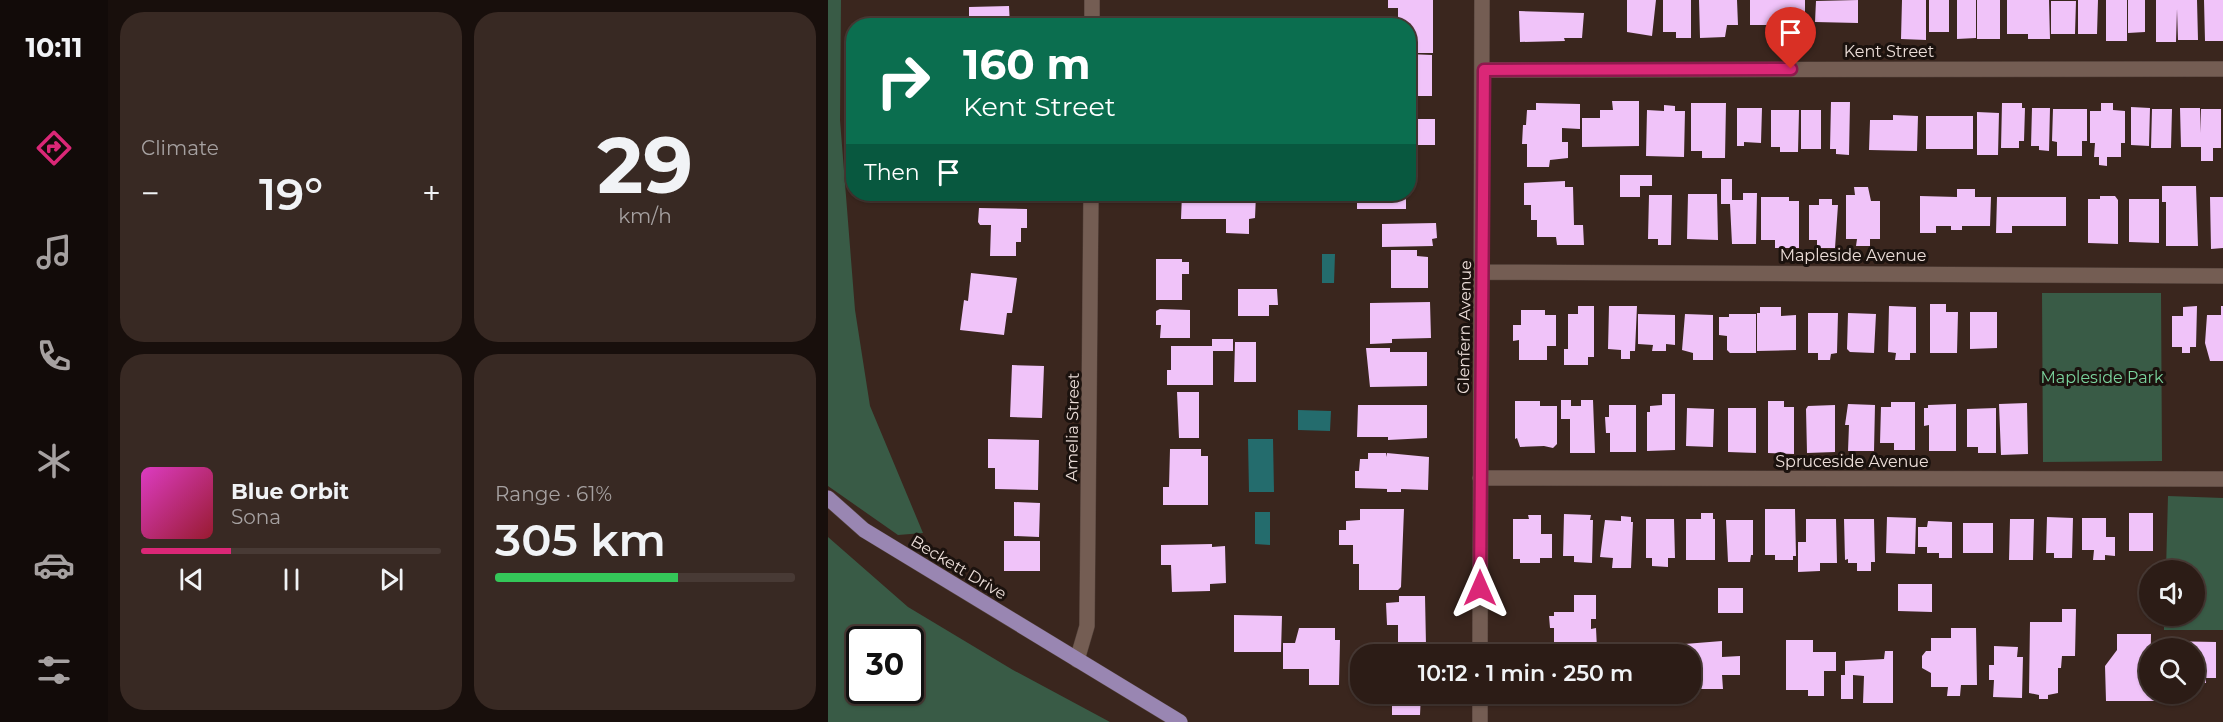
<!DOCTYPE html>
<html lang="en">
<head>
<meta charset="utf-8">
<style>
	body { margin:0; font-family:Montserrat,sans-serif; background:#382923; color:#f1f3f6; height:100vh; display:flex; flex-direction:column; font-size:22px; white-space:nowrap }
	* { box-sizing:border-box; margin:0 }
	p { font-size:20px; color:#a6a1a1 }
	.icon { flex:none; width:33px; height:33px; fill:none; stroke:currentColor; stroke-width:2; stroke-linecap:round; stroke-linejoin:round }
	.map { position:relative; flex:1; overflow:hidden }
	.side { display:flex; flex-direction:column; gap:12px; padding:12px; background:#180f0c; width:720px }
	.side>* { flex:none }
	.top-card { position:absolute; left:18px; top:18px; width:570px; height:183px; border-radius:24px; box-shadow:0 2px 4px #0004,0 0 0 2px #483a35; background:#0b6e4f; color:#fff; overflow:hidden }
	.tools { position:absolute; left:1311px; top:560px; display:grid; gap:12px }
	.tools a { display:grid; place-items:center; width:66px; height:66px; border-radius:50%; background:#2c1c16; box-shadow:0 2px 4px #0004,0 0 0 2px #483a35; font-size:30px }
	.speed { position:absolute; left:18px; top:626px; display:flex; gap:12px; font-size:30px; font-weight:700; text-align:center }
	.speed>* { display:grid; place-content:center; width:78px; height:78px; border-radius:50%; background:#2c1c16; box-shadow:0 2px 4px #0004,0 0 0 2px #483a35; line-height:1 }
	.speed .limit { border:3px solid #111; border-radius:9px; background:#fff; color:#111 }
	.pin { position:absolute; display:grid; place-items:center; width:51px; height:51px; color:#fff; margin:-62px -26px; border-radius:50% 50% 50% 0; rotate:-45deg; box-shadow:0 0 6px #0007 }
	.pin .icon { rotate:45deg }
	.me { position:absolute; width:66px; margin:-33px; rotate:0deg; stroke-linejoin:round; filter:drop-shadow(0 0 4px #0008) }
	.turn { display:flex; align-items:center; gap:21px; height:126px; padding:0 18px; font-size:27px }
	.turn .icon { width:78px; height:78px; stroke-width:2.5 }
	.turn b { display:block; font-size:42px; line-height:51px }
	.then { display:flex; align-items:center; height:57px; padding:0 18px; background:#0003; gap:12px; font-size:22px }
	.big { font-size:45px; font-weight:600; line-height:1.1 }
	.side .tile { flex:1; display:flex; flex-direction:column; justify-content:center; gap:9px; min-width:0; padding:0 21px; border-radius:24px; background:#382923 }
	.side .dial { align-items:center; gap:0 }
	.dial b { font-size:78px; line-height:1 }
	.song { display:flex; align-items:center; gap:18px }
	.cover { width:72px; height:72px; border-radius:9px; background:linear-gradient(135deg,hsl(310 70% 55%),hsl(350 70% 35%)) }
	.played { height:6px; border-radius:3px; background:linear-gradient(90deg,#db2777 30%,#483a35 30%) }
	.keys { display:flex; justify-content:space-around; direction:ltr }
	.heat { display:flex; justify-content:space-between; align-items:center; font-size:33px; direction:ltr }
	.charge { height:9px; border-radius:4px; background:linear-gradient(90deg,#34c759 61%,#483a35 0) }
	.side .tiles { flex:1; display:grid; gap:12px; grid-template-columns:repeat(2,1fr) }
	.trip { position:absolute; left:522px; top:644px; width:351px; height:60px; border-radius:24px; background:#2c1c16; box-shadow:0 2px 4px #0004,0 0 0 2px #483a35; font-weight:600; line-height:60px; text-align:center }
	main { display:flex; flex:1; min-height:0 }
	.tab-bar { display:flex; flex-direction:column; width:108px; justify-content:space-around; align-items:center; background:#120b09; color:#a6a1a1 }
	.tab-bar .icon { width:42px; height:42px }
	.tab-bar .current { color:#db2777 }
	.tab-bar b { font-size:27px; color:#f1f3f6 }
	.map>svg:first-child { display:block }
</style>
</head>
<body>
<main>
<nav class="tab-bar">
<b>10:11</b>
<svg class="icon current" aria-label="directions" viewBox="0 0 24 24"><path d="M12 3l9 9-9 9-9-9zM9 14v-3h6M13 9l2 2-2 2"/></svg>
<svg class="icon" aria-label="music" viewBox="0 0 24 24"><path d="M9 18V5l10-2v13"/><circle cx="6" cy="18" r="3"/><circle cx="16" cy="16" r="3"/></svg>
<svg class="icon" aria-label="phone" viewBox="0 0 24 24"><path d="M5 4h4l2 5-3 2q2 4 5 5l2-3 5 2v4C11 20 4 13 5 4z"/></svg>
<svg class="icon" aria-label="climate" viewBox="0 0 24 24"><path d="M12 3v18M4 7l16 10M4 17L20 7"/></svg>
<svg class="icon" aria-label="car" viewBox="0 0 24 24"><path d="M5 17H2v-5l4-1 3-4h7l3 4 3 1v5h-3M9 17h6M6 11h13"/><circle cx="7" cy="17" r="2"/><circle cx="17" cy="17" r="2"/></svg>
<svg class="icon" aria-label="filters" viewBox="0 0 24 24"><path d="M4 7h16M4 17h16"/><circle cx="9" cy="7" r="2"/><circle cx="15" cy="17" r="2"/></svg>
</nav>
<section class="side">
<div class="tiles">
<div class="tile"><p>Climate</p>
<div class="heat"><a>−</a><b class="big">19°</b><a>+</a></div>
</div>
<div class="tile dial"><b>29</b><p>km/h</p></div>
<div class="tile">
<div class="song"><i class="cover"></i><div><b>Blue Orbit</b><p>Sona</p></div></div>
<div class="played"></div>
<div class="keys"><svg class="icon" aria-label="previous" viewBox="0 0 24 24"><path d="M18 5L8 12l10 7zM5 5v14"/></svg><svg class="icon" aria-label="pause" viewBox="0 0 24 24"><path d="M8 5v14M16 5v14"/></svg><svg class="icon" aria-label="next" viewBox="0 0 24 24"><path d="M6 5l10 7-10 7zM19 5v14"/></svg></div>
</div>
<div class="tile"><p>Range · 61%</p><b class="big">305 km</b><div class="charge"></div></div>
</div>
</section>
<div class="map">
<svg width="1395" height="722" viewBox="0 0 1395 722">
	<rect width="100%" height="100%" fill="#3a261e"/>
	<!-- green -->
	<path fill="#395b46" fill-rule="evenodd" d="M0 0H13L12 120 27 310 42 406 95 533 70 535 0 486Z
		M1214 293H1333L1334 461 1215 462Z
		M1340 496 1395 498V630H1336V615H1366V570H1338Z
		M0 537 80 607 185 670 282 722H0ZM32 639H82V690H32Z"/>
	<!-- water -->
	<path fill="#246c6d" d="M494 254H507L506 283H494Z
		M470 410 503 411 502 431 470 430Z
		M420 439H445L446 492H421Z
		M427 512H442V545L427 544Z"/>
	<!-- building -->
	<path fill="#f0c3f9" d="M560 0H605V53H580V26H570V8H560Z
		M799 0H828L824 36 799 32Z
		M835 0H863V38H848V32H835Z
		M871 0H909L910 25H899L897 37 872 38Z
		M922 0H977V21H952L951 25H922Z
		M1030 0V23L987 22 988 1Z
		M1074 0H1098V40L1073 39Z
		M1101 0H1121V32H1101Z
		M1129 0H1148V38L1129 39Z
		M1149 0H1172V39H1149Z
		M1179 0H1221L1222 39H1200V34H1179Z
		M1250 0H1270L1269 34H1250Z
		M1278 0H1299V41H1278Z
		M1300 0H1317V32L1300 33Z
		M1328 0H1369L1370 40H1350L1349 9 1348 42H1328Z
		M1376 0H1395V41H1377Z
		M1223 1H1248L1247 34H1223Z
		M181 6 182 26H129V21H141V7Z
		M691 11 756 13 754 38H736L737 41 692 42Z
		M365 16V26H317V17Z
		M580 54 604 55V96H580Z
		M784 101H811V146L754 147V118H772V110H785Z
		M1003 102H1022L1021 155 1008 154V149H1002Z
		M708 103 752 104V129L734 128V142H740V158L722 160 721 167H699V144H694L695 125H698L699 110H708Z
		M863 103H898L897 158H874V151H863Z
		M1174 103H1194V108H1197L1196 141H1191V148H1173Z
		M1273 103H1285V110L1297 111V143H1293V157H1279V166L1271 165V157H1266L1267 143H1262V111H1273Z
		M836 105 847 106V111H857L856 157 818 156 819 110 836 111Z
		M1303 107 1322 108 1321 146 1303 145Z
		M909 108H934L933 143 916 142V146H909Z
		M1204 108H1222L1221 151 1211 150V146H1203Z
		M1352 108H1372V133L1373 109H1393V148H1385V161H1373V147H1353Z
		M1225 109H1259V141H1254V156H1229V142L1224 141Z
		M1324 109H1344L1343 148H1323Z
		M943 110H971L970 152H952V147H943Z
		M973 110H993V149H973Z
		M1149 112 1171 113 1170 155H1149Z
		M1065 115 1090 116 1089 151 1041 150 1042 120H1065Z
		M1098 116H1145V149H1098Z
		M580 119H607V145H590V157H580Z
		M792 175H824V186H812V197H792Z
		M893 179H904V200H915V193H929L928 244H904L902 204H893Z
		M737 181V187H745L746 225H755L756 245H729L728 237H709V220H703V205H696V183Z
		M1334 186H1368L1370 246H1338V202H1334Z
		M1026 187H1040L1043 201H1052V239H1042V246H1028L1029 239H1018V195H1027Z
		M1129 189H1147V197H1163L1162 226H1134V230H1123V226H1108V233H1092V196L1129 197Z
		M354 194H428L427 218 421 219V234L398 233V219H353Z
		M529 194H578V209H529Z
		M860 194H889L890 240 859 239Z
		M821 195H844L843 245H830V239H820Z
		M1272 196H1287L1290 200V244L1260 243V199H1272Z
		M933 197H961V201H971V248H947V240H933Z
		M1169 197H1238V226H1184V233H1168Z
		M1382 197H1395V248L1383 249Z
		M991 199H1004V205H1010L1007 248H989V240H981V205H991Z
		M1301 199H1331V243L1301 242Z
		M151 208 199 209V228H193V242H188V256H162L163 225H152L150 222Z
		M608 223 609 238 604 239 605 246 554 247V224Z
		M563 250H589V256L600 257V288H563Z
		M328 259H354V262H361V274H354V300H328Z
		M143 273 189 278 184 313H179L176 335 132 330 136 300 140 301Z
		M410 289H449L450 305H441V316H410Z
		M602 302 603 338 564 339V343L542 344V303Z
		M1102 304H1118V312H1130L1129 353H1102Z
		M750 306H766V357H760V365H736V349H740V314H750Z
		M781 306H809L807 351H802V359H793V350L780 349Z
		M1061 306 1088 307V353H1082V360H1067L1068 353 1060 352Z
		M1369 306 1368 347H1362V353H1354V347H1344V316H1355V307Z
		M1393 306H1395V361H1382L1377 343 1379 315H1393Z
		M932 307H953V316L968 315V350L929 351V313H932Z
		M332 309 362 310V338H332L333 325H328V311Z
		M693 310H717V315H728V346H719V360H691V340L685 341V325H693Z
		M1142 312H1169V348L1142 349Z
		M980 313H1010L1009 353 1003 354 1002 360H990V353H980Z
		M1020 313 1048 314 1046 353 1022 352 1019 349Z
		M810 314 847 315V345L838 344V351H824L825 345 810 344Z
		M857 314 885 315V360H865V353L854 350Z
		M901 314H928V353H902L899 350V336L891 335V317H901Z
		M384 339H405V351H385V385H339V370H343V346H384Z
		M407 342H428V382H406Z
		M538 348H562V352H599V386L542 387Z
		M184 365 216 366 214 418 182 417Z
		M349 392H371V438H351Z
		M834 394H847V450L819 451V412H822V406L834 405Z
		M733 400H743V406H753V400H765L767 453H742V419H733Z
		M687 401H712V406H729V444L725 448 716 446 692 447 689 438 687 439Z
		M940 401H956V407H966V454L940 453Z
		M1063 402H1087V450H1066V443H1052L1053 407H1063Z
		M1199 403 1200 454 1173 455 1171 404Z
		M1020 404 1047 405 1046 451H1020L1021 425H1017Z
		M1128 404V451H1101V425L1096 426V408H1100V405Z
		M530 405H599V438L560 440V437H529Z
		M781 405H808V452H782V433H778L777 417H781Z
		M1007 405V452L979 453 978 409 980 406Z
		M859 408 886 409 885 447 858 446Z
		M900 408H928V453L900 452Z
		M1168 408V453H1150V447H1139V409Z
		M160 439 211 440 210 490 167 489V468H160Z
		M342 449H373V456H380V505H335V487H341Z
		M540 453H558V457L559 453 601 457 600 490 573 489V492H559V489L527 488V471H531L532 459H540Z
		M186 502 212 503 211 537 186 536Z
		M532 509H576L573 587 570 590H531V564H525V545H511V530H518V521L532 520Z
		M937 509H967L968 556H965V560H947V555H937Z
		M873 513H885V519H887V560H858V519H873Z
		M1301 513H1325V551H1301Z
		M736 514 763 515 762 520H765L764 563 746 562V556H735Z
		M700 515H713V534H724V558H712V563H692V559H685V519H701Z
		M793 516 803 517V522H805L803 568H784L785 558 772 557 777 520 793 521Z
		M1059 517 1088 518 1087 554 1058 553Z
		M1219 517 1245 518 1244 558H1226V553H1218Z
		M1254 518H1278V537H1287V556L1277 555V560H1265L1266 550H1254Z
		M818 519H846L847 558H840V567L824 566V558H818Z
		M978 519H1008L1009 563H992V571L970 572V542H978Z
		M1016 519H1046L1047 562H1043V571H1029V563H1020V559L1017 560Z
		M1182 519H1206L1205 560H1181Z
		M898 520H925V555H923L922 562H900Z
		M1100 521 1124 522V558H1111V553H1099V547H1090V527H1099Z
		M1135 523H1165V553H1135Z
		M176 541H212V571H176Z
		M384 544V547L397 546 398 583 382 584V591L344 592 343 565H333V545Z
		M1070 584H1104V612L1070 611Z
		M890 588H915V613H890Z
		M746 595H768V619H763V629L768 628 769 649H777V654H721V648L726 644V628H722L721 616H726V612H746Z
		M571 596H597L598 645H595V654H570V625H559L558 603 571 602Z
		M1234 609H1248L1247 656H1234L1233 668H1230V693L1220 695V699H1211V695L1201 693 1202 622H1234Z
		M406 615 454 616 453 652H406Z
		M471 628H507V640H512L511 685H481V669H455V643H467Z
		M1123 628H1148L1149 685H1133L1132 696H1119L1120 687H1103V673L1094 668V656L1098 651H1103V638H1123Z
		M1289 634H1323L1322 693H1329L1330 701H1278L1277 666 1289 650Z
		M958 640H985V652H1008V671H996V696H980V690H958Z
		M894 641V657L912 656V675H894L895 689H865L862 654H844V645Z
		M1337 641 1388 642V678H1378V683H1366V648H1337Z
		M1166 646 1190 647 1189 657H1195L1194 698 1165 697 1166 680H1161V665H1166Z
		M1057 651H1065V703H1035L1036 676 1025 675V699H1013V675H1017V661L1056 659Z
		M553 693H593L592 715H564V706H553Z
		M1337 693H1360V696L1337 695Z"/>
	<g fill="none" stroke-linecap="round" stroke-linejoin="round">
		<defs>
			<path id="minor" d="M264 26V0
				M656 70 1395 69
				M656 272 1395 276
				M652 478 1395 479
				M652 654 654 0
				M249 660 259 626 263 194
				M652 693V722"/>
			<path id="major" d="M0 498 36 530 352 722"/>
		</defs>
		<!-- minor casing -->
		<use href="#minor" stroke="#52413a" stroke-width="16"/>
		<!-- major casing -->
		<use href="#major" stroke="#52413a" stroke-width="16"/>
		<!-- minor -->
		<use href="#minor" stroke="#745d53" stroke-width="15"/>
		<!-- major -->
		<use href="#major" stroke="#9986b2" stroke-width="15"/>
	</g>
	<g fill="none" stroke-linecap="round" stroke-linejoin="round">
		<defs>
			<path id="route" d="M652 588 656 70 963 69"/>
		</defs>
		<!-- route casing -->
		<use href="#route" stroke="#8e194d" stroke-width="15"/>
		<!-- route -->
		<use href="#route" stroke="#db2777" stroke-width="10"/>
	</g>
	<g text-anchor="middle" stroke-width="6" stroke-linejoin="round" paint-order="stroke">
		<!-- street labels -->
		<g font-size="16" fill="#ecded9" stroke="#1b120e">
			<text x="1061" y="57">Kent Street</text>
			<text x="1025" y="261">Mapleside Avenue</text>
			<text transform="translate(636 327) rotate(-89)" y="6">Glenfern Avenue</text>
			<text transform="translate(244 427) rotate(-89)" y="6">Amelia Street</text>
			<text x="1024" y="467">Spruceside Avenue</text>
			<text transform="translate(131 567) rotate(31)" y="6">Beckett Drive</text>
		</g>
		<!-- park labels -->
		<g font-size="16" fill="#7bd59e" stroke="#1b120e">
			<text x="1274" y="383">Mapleside Park</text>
		</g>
	</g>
</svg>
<div class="tools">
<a><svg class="icon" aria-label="sound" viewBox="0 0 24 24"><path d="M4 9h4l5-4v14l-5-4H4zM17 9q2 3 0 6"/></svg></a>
<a><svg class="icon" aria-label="search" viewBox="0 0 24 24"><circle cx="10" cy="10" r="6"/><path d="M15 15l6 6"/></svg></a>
</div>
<div class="speed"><div class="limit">30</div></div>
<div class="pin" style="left:963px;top:69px;background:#d93025"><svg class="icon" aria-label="arrive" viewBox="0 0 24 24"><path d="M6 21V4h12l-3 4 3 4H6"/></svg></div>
<svg class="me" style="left:652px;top:588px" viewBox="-20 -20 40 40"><path d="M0-17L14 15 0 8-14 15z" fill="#db2777" stroke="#fff" stroke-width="4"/></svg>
<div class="trip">10:12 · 1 min · 250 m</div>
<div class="top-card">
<div class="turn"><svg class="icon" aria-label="right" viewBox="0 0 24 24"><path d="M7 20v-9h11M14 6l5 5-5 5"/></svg><div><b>160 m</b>Kent Street</div></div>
<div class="then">Then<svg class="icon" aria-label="arrive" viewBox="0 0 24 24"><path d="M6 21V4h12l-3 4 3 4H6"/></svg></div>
</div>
</div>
</main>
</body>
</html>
